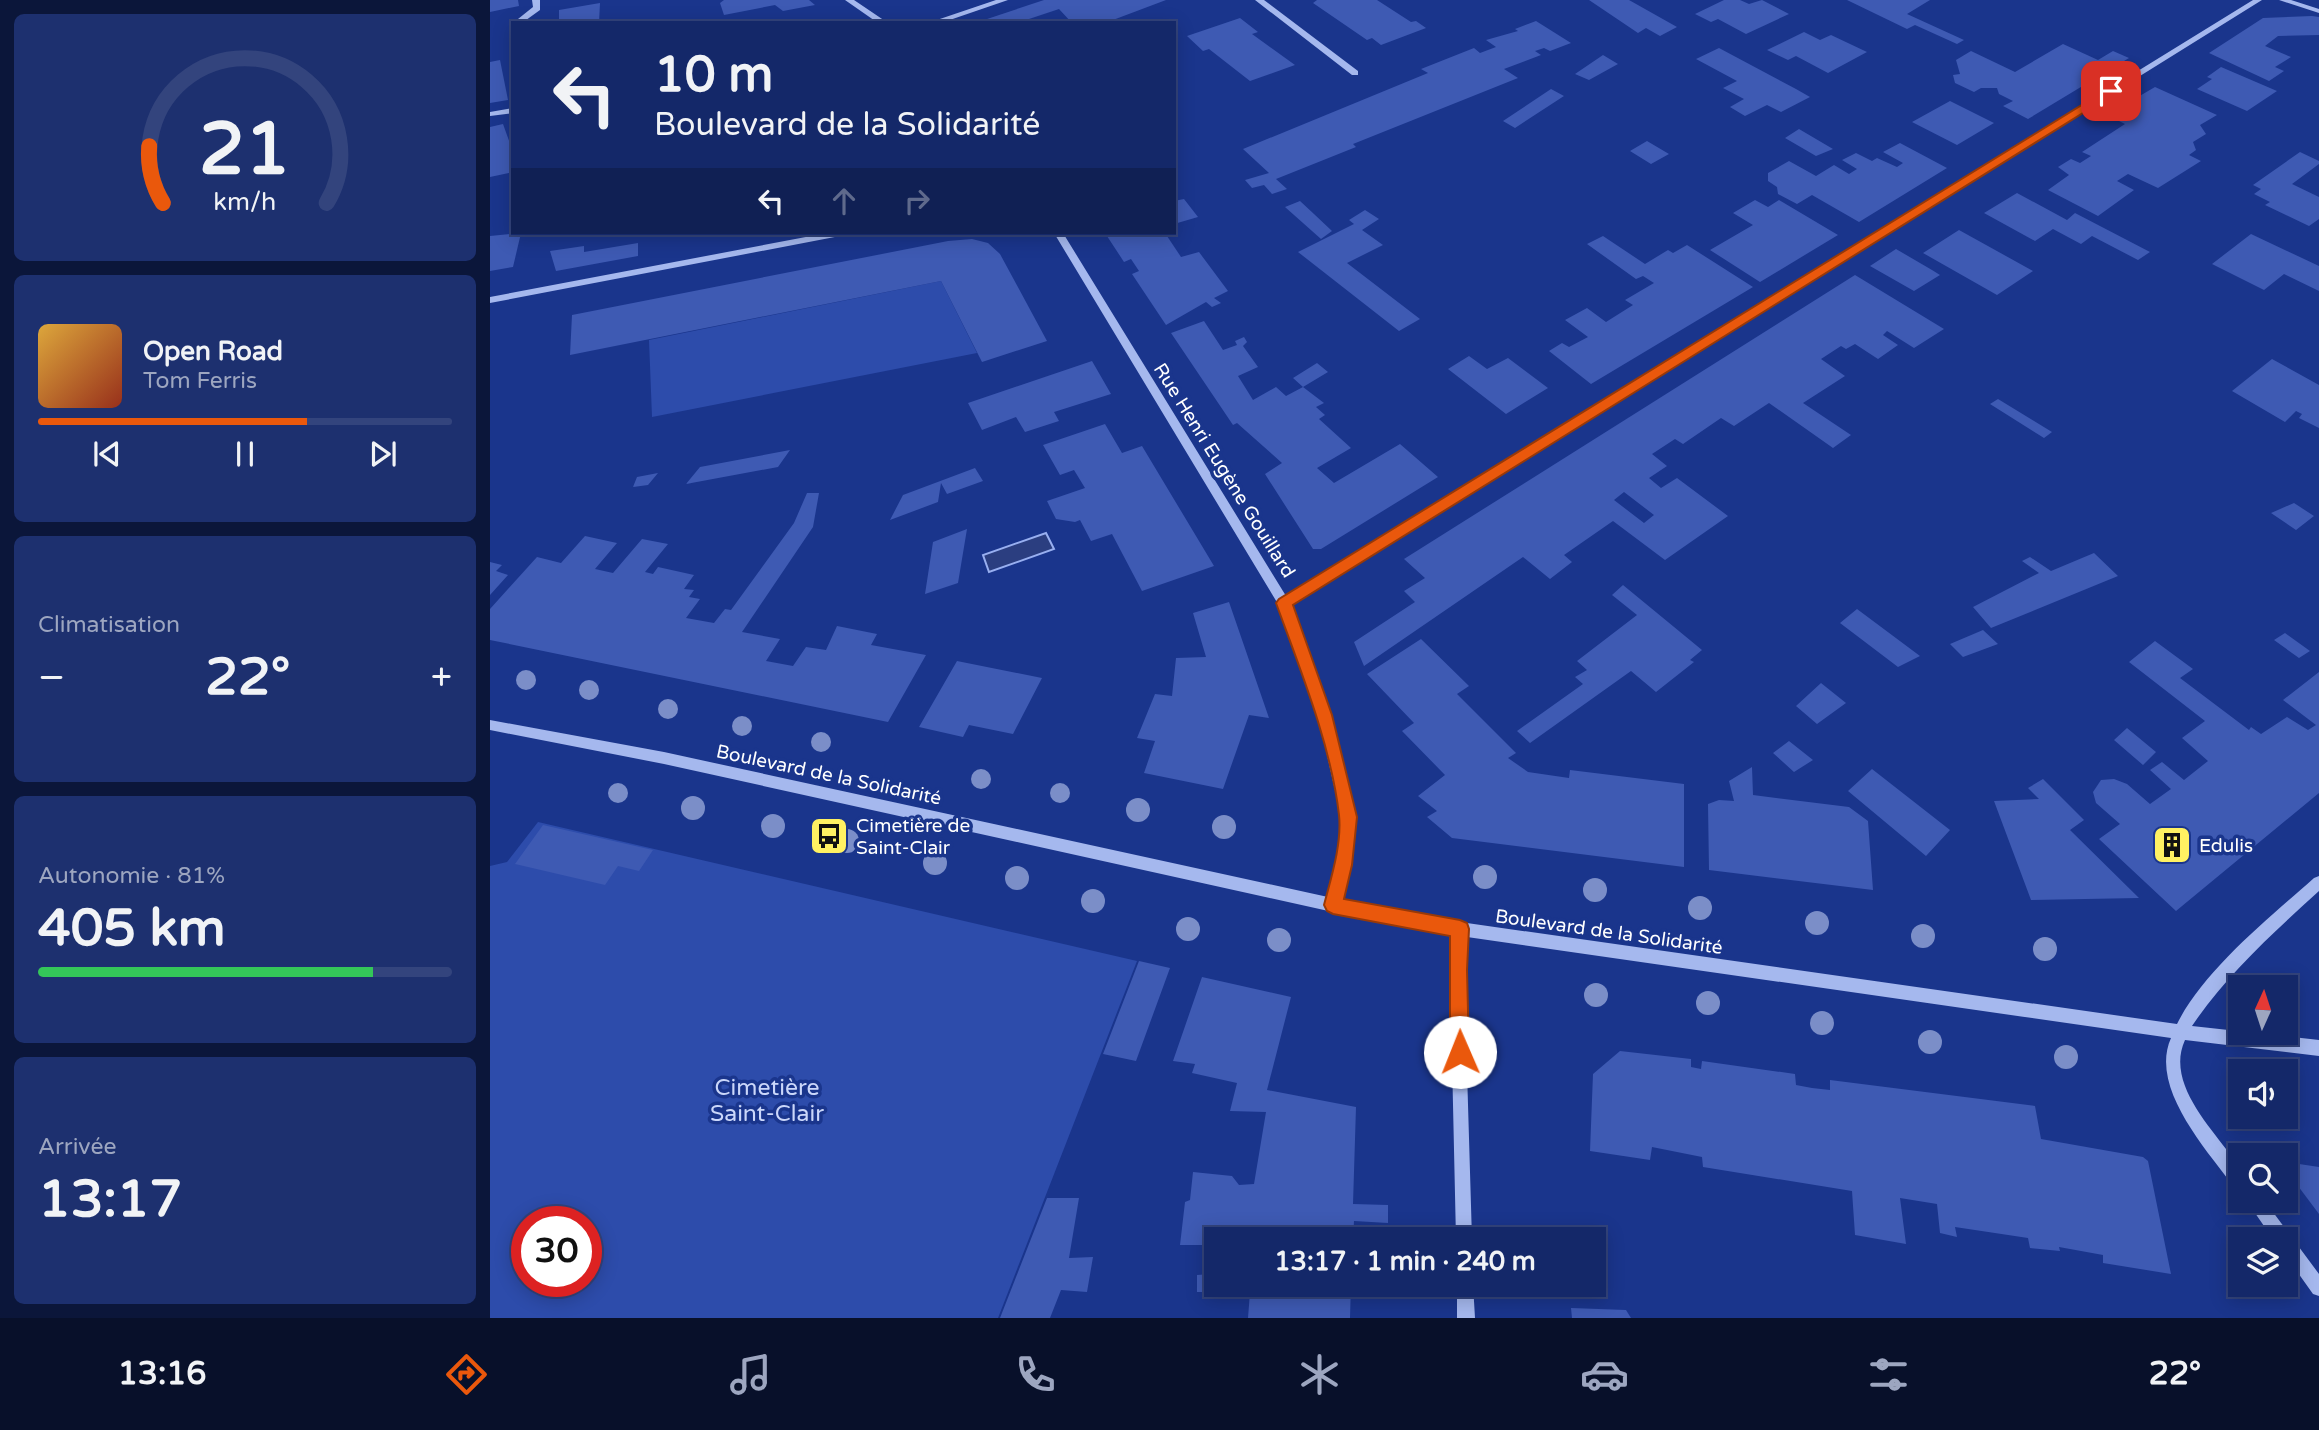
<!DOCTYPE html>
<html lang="fr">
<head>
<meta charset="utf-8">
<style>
	body { margin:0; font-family:"Varela Round",sans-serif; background:#1d306f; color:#f1f3f6; height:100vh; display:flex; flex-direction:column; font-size:26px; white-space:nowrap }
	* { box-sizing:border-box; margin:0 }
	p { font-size:23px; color:#9da6c0 }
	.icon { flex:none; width:38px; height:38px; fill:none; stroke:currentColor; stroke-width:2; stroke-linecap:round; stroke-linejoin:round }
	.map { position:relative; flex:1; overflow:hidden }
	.panel { display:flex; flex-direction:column; gap:14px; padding:14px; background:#0b163a; width:490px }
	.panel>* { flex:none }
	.guide { position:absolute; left:21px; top:21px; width:665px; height:214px; border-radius:0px; box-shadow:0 4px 18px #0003,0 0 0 2px #33447d; background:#142869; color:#f1f3f6; overflow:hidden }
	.needle { width:46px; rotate:3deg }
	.buttons { position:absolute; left:1738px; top:975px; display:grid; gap:14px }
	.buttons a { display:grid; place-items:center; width:70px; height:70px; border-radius:0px; background:#142869; box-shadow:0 4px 18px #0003,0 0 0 2px #33447d; font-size:35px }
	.speed { position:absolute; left:21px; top:1206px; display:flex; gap:14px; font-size:35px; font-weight:700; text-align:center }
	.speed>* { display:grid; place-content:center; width:91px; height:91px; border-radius:50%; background:#142869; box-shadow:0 4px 18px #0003,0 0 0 2px #33447d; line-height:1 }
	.speed .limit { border:10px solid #d22; background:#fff; color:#111 }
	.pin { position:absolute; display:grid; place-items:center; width:60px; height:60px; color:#fff; margin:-30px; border-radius:14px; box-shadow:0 4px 10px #0006 }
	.me { position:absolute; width:77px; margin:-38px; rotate:359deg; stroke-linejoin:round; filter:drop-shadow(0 0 5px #0008) }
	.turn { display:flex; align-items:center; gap:24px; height:147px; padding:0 28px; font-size:32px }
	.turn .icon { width:91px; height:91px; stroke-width:2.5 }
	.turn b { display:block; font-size:49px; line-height:60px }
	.lanes { display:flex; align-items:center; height:66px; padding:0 28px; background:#0003; justify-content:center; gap:35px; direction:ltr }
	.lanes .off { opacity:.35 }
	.big { font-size:52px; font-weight:800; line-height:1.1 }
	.panel .tile { flex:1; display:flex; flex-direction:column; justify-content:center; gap:10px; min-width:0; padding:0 24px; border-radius:10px; background:#1d306f }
	.panel .dial { align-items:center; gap:0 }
	.dial svg { height:182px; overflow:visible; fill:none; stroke:#33447d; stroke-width:7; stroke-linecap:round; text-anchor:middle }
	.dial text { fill:#f1f3f6; stroke:none }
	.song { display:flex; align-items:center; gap:21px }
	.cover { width:84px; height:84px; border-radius:10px; background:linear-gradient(135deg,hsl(40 70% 55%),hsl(10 70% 35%)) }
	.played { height:7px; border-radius:4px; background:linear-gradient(90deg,#ea580c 65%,#33447d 65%) }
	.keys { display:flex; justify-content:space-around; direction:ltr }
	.heat { display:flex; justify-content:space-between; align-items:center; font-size:38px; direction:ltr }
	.charge { height:10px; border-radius:5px; background:linear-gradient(90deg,#34c759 81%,#33447d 0) }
	.trip { position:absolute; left:714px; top:1227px; width:402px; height:70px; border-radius:0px; background:#142869; box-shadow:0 4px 18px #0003,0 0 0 2px #33447d; font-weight:800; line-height:70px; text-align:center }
	.dock { display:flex; height:112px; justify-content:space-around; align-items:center; background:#08102a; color:#9da6c0 }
	.dock .icon { width:49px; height:49px }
	.dock .selected { color:#ea580c }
	.dock b { font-size:32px; color:#f1f3f6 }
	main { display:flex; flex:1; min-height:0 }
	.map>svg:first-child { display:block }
</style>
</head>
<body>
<main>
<section class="panel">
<div class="tile dial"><svg viewBox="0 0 100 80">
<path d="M14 69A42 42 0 1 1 86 69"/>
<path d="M14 69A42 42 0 0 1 8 44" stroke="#ea580c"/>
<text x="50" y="56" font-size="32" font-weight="700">21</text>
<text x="50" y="72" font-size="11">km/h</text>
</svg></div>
<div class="tile">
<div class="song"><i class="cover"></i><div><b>Open Road</b><p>Tom Ferris</p></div></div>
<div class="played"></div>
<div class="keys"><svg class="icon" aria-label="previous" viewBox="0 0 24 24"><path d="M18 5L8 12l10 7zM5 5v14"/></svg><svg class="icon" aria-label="pause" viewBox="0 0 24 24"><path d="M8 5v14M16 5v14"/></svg><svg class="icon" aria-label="next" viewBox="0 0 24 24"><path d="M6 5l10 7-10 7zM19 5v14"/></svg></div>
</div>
<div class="tile"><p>Climatisation</p>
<div class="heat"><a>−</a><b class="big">22°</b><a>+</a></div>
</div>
<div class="tile"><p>Autonomie · 81%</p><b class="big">405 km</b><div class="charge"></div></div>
<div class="tile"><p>Arrivée</p><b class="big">13:17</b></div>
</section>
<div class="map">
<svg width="1829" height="1318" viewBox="0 0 1829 1318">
	<rect width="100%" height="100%" fill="#1a358c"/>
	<!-- green -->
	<path fill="#2d4cab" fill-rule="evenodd" d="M451 281 487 353 162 417 159 340Z
		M48 822 647 961 508 1318H0V866L17 862ZM37 1222H96V1281H37Z"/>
	<!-- water -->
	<path fill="#2b3e80" stroke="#98aff0" stroke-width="2" d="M556 533 564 549 499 572 493 555Z"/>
	<!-- building -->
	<path fill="#3e5ab3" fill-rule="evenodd" d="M0 0H28L29 6 0 12Z
		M234 0H319L325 5 293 11 285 5 234 15 230 3Z
		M554 0H676L615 23H582L569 9 527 23H485Z
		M827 0H887L921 22 926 21 936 28 891 45 882 38 877 40 823 3Z
		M1099 0H1139L1187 27 1170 36 1156 28 1148 33Z
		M1234 0H1250L1259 4 1272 0 1299 14 1256 34 1228 19 1221 22 1205 14Z
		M1357 0H1440L1417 14 1474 40 1467 44 1425 25 1417 29Z
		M110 3 109 23H57L69 19V10Z
		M1822 16 1829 17V35L1788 36 1775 46 1801 57 1785 67 1794 71 1779 81 1719 53 1773 18Z
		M750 18 768 32 762 34 805 65 760 81 719 49 713 51 697 36Z
		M1046 21 1081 43 1060 51 1054 48 1045 51 1051 55 1014 69 1028 78 863 144 866 147 786 179 797 189 782 194 774 185 762 188 755 180 779 173 753 149 938 73 931 69 984 48 990 53 1006 47 996 40 1028 31 1025 29Z
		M1314 32 1330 40 1341 35 1377 52 1338 73 1306 56 1298 60 1277 50Z
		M1573 44 1608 60 1623 51 1639 58 1538 119 1513 106 1523 101 1509 94 1507 88H1491L1484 92 1465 83 1463 75 1470 74 1466 60 1481 51 1525 72Z
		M1229 48 1306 89 1320 97 1291 112 1277 105 1255 116 1240 107 1254 99 1233 88 1247 81 1206 59Z
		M1113 55 1128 64 1099 80 1085 74Z
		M10 60 18 100 0 103V62Z
		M1731 67 1787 91 1757 111 1707 89 1722 79 1717 77Z
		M1665 87 1727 115 1710 125 1716 134 1703 142 1706 150 1699 155 1711 161 1668 188 1638 174 1627 181 1644 190 1608 216 1558 190 1579 175 1568 167 1581 159 1590 163 1601 156 1592 152 1635 124 1617 115Z
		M1061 89 1074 96 1025 128 1013 121Z
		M1460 101 1504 123 1467 145 1422 122Z
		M13 124 23 152V172L0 177V127Z
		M1309 129 1343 149 1326 156 1295 138Z
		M1157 141 1179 154 1161 164 1140 151Z
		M1410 143 1457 168 1369 222 1322 195 1307 204 1288 194 1287 187 1278 181V173L1299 161 1326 176 1344 165 1359 174 1367 169 1352 160 1366 153 1382 161 1387 158 1407 167 1413 163 1393 152Z
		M1810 152 1829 161V164L1802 184 1829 197V219L1819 226 1775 205 1780 202 1764 194 1771 189 1763 185Z
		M1527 193 1577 220 1585 213 1660 252 1648 260 1602 236 1591 244 1563 229 1545 241 1494 213Z
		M694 199 708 217 684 224V201Z
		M1265 200 1278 207 1289 200 1348 235 1270 282 1220 250 1263 225 1243 213Z
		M810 201 824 214 842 231 831 239 795 207Z
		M875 210 889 219 872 230 893 245 857 263 930 319 909 331 808 252 864 224 859 220Z
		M1469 230 1543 271 1507 295 1433 253Z
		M31 233 23 267 0 271V236Z
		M615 233H675L691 257 709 252 738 291 724 298 731 303 722 307 716 302 676 325 642 274 649 271 641 259 634 262Z
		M1761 234 1829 266V291L1794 274 1774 290 1722 264Z
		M1113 236 1155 264 1178 250 1183 253 1197 245 1263 287 1101 384 1059 351 1072 343 1079 347 1098 337 1075 320 1097 308 1116 322 1143 305 1135 300 1164 283 1153 276 1146 279 1097 244Z
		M482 239 498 243 510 254 557 341 492 362 451 281 80 355 82 315 458 241Z
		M148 243V256L66 271 60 251 94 246V252Z
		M1406 249 1442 270 1450 275 1424 291 1380 266Z
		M1365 275 1454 329 1424 348 1397 331 1393 335 1408 345 1388 359 1365 344 1356 349 1351 346 1331 359 1355 376 1313 403 1361 435 1343 448 1279 403 1244 426 1231 418 1193 444 1185 439 1162 454 1177 466 1159 478 1171 488 1187 478 1238 516 1175 560 1123 521 1074 555 1082 562 1060 579 1033 557 874 666 864 642 925 602 914 591 935 578 914 559ZM1134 492 1164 515 1154 523 1124 500Z
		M714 321 733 350 747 345 745 341 754 337 757 342 753 346 768 367 748 376 763 400 786 387 796 396 813 387 803 378 827 363 838 372 813 387 834 403 826 407 835 415 829 419 861 448 827 468 844 483 910 444 948 477 831 549H823L775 474 792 463 747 423 743 425 681 333Z
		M979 356 997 369 1018 358 1058 388 1016 414 958 369Z
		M1782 359 1829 385V428L1809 418 1812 414 1806 411 1795 422 1742 391Z
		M602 361 621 394 564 412 569 421 535 432 526 417 492 430 478 403Z
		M1508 399 1562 432 1554 438 1500 404Z
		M615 424 632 453 652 446 724 566 652 591 622 534 601 541 590 520 585 522 566 519 557 501 595 488 584 470 570 475 553 445Z
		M300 450 288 467 196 484 210 467Z
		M485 468 493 481 457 494 451 483 448 502 400 520 413 495Z
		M168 473 158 485 143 487 147 477Z
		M317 493H329L323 527 252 632 290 639 276 661 303 666 316 647 336 650 347 626 387 634 381 645 436 655 398 722 0 640V609L47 557 71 563 95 536 127 543 105 569 123 573 152 539 178 544 155 572 163 574 168 567 204 575 194 589 204 590 199 597 210 599 196 618 224 623 235 609 241 610 304 523Z
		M1804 503 1824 516 1806 530 1781 513Z
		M477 529 468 583 435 594 443 542Z
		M1604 553 1628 576 1501 628 1483 607 1549 573 1532 561 1540 557 1561 571Z
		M0 562 12 565 6 571 18 575 0 595Z
		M1133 585 1212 650 1200 660 1204 662 1166 692 1141 671 1040 743 1027 731 1093 684 1085 677 1097 670 1087 661 1147 615 1122 595Z
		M739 602 779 718 759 715 733 789 654 773 665 741 647 738 665 694 682 696 686 658 716 657 703 613Z
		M1367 609 1430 656 1408 667 1350 623Z
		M1493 630 1508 644 1473 657 1460 644Z
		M1795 633 1820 651 1809 658 1784 640Z
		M931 639 979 686 967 694 1026 753 1018 758 1038 772 1079 778 1080 770 1194 784V867L962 838 937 817 947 811 928 796 955 775 912 731 924 723 877 674Z
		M1665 641 1703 669 1690 678 1759 730 1761 727 1771 734 1797 717 1818 730 1826 725 1793 700 1829 672V793L1686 911 1609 839 1630 824 1606 803 1603 792 1611 780 1624 779 1637 784 1660 804 1681 789 1660 770 1672 762 1694 780 1718 761 1692 738 1715 721 1639 662Z
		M467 661 552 678 523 734 479 725 473 737 429 727Z
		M1331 683 1356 703 1327 724 1306 706Z
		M1637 728 1666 752 1653 765 1624 740Z
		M1299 741 1323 760 1304 772 1283 753Z
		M1262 767 1263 795 1359 807 1378 821 1383 890 1219 870 1218 804 1229 800 1244 801 1239 781Z
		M1382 769 1460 830 1436 856 1358 791Z
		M1553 779 1594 820 1580 830 1649 898 1541 900 1504 801 1549 799 1538 788Z
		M53 825 163 850 149 871 128 866 115 885 25 864Z
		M649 961 680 968 646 1061 613 1054Z
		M712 977 801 997 777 1090 866 1107 863 1204 898 1205V1223L864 1221 863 1239H726V1284H861L860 1318H758L760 1292H707V1275L721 1274 724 1245H690L695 1202 700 1200 703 1172 742 1176 749 1185 764 1184 776 1112 740 1111 747 1083 702 1073 705 1064 683 1061Z
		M1130 1051 1201 1059V1067L1211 1069 1212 1061 1305 1074 1306 1085 1322 1088 1340 1090V1080L1545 1106 1551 1139 1653 1157 1658 1161 1681 1274 1613 1263V1255L1569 1247 1570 1251 1540 1248 1538 1238 1465 1227 1467 1237 1450 1233 1447 1204 1410 1198 1416 1244 1365 1235 1362 1191 1213 1167 1212 1157 1162 1147 1160 1160 1100 1151 1103 1074Z
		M1796 1162 1829 1167V1214L1796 1170Z
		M557 1198H589L579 1258 603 1257 597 1292 571 1290 560 1318H510Z
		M1081 1308 1136 1310 1141 1318H1082Z"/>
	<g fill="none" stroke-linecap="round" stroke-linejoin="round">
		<!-- minor -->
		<path fill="#a5b8ee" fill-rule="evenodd" d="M42 0H50V10L32 23H23L43 7Z
			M355 0H364L398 23H388Z
			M506 0H518L451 23H438Z
			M765 0H774L868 71V75H862Z
			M1763 0H1772L801 605 840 715 865 817 860 865 851 900 970 922 1687 1024C1714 970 1779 918 1824 878L1829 876V891C1783 933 1737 974 1702 1026L1829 1040V1056L1695 1040C1677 1079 1714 1120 1736 1149 1740 1154 1747 1161 1749 1167 1752 1173 1750 1183 1750 1189L1744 1187C1716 1149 1659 1087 1681 1038L977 937 974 970 982 1239H966L960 970 962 934 843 912 174 764 0 730V720L174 752 838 897 846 865 851 817 828 715 788 604 564 233H573L796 596Z
			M1789 0H1801L1829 9V13Z
			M23 108V113L0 116V112Z
			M337 233H355L350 236 0 303V297Z
			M1756 1200H1774L1829 1274V1296L1823 1294 1796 1256V1239H1783Z
			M967 1284H983L985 1318H967Z"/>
	</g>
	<!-- trees -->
	<g fill="#7b8ec8">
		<circle cx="36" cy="680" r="10"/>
		<circle cx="99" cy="690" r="10"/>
		<circle cx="178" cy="709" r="10"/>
		<circle cx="252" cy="726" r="10"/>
		<circle cx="331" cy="742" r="10"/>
		<circle cx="491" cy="779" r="10"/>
		<circle cx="128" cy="793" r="10"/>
		<circle cx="570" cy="793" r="10"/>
		<circle cx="203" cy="808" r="12"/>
		<circle cx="648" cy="810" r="12"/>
		<circle cx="283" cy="826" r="12"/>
		<circle cx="734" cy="827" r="12"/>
		<circle cx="357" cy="841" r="12"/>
		<circle cx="445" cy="863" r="12"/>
		<circle cx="995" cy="877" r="12"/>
		<circle cx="527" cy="878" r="12"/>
		<circle cx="1105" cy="890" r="12"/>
		<circle cx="603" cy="901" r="12"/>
		<circle cx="1210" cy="908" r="12"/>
		<circle cx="1327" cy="923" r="12"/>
		<circle cx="698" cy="929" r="12"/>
		<circle cx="1433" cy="936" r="12"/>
		<circle cx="789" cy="940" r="12"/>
		<circle cx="1555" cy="949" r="12"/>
		<circle cx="1106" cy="995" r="12"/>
		<circle cx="1218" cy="1003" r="12"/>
		<circle cx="1332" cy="1023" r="12"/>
		<circle cx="1440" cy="1042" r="12"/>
		<circle cx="1576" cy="1057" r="12"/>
	</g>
	<!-- route -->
	<path fill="#ea580c" stroke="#983908" stroke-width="2" d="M1621 87 1627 91 1625 93 803 605 842 715 867 817 862 865 854 899 970 920 977 923 979 929 977 970 979 1052 976 1059 970 1062 963 1059 960 1052V936L843 914 837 911 834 905C841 878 852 844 849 815 841 745 810 669 786 603L789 599Z"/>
	<!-- icons -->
	<defs>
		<symbol id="bus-square" viewBox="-11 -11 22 22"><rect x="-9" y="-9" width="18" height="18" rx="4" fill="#fff162" stroke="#1a358c"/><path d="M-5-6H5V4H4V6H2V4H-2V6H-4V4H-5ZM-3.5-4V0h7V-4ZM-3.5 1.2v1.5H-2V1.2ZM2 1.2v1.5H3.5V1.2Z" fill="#111"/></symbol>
		<symbol id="building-square" viewBox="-11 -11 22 22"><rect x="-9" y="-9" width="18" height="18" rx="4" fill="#fff162" stroke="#1a358c"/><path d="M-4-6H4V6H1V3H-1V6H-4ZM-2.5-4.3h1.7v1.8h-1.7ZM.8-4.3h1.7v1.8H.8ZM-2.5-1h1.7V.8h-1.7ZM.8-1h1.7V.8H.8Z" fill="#111"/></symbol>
	</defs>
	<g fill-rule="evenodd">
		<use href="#bus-square" x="317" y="814" width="44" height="44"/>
		<use href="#building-square" x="1660" y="823" width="44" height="44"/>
	</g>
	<g text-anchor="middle" stroke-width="7" stroke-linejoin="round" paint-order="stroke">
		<!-- street labels -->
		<g font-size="19" fill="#fff" stroke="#1a358c">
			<text transform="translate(735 470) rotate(58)" y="7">Rue Henri Eugène Gouillard</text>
			<text transform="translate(339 774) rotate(12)" y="7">Boulevard de la Solidarité</text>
			<text transform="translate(1119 931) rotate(8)" y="7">Boulevard de la Solidarité</text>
		</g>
		<!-- poi labels -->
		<g font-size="19" fill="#fff" stroke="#1a358c" text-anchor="start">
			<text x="366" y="832">Cimetière de<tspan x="366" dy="22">Saint-Clair</tspan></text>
			<text x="1709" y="852">Edulis</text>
		</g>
		<!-- near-park labels -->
		<g font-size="23" fill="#cbd7fa" stroke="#1a358c">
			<text x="277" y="1095">Cimetière<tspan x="277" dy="26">Saint-Clair</tspan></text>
		</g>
	</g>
</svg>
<div class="buttons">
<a><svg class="needle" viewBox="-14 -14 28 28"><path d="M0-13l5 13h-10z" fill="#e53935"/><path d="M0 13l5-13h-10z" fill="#9da6c0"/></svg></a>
<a><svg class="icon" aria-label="sound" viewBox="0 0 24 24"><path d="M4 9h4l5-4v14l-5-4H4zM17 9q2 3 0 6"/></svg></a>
<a><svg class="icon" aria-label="search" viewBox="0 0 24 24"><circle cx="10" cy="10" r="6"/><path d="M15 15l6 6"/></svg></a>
<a><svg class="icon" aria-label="layers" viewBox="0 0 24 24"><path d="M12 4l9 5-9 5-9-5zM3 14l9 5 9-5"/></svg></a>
</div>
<div class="speed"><div class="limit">30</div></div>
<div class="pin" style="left:1621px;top:91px;background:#d93025"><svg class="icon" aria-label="arrive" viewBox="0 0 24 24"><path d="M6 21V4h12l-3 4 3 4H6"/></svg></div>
<svg class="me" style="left:970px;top:1052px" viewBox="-20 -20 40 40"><circle r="19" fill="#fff"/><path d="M0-13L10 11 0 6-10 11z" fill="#ea580c"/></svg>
<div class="trip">13:17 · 1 min · 240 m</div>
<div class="guide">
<div class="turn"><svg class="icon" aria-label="left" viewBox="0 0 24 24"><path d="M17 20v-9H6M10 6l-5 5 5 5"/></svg><div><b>10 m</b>Boulevard de la Solidarité</div></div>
<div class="lanes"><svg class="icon" aria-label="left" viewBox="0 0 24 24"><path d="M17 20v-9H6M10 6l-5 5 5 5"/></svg><svg class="icon off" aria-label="ahead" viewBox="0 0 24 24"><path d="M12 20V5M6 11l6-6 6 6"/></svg><svg class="icon off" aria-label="right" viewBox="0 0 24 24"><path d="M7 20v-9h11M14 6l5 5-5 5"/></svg></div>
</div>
</div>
</main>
<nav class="dock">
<b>13:16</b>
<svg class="icon selected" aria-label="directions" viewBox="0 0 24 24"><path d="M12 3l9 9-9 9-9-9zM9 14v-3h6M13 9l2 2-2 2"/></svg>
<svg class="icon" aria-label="music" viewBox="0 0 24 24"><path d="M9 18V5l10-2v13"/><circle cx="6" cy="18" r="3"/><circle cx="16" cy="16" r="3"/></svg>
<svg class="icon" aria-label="phone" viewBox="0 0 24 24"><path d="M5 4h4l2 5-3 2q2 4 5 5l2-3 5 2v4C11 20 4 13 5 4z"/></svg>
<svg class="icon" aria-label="climate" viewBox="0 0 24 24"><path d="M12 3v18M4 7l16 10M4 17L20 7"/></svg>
<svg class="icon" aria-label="car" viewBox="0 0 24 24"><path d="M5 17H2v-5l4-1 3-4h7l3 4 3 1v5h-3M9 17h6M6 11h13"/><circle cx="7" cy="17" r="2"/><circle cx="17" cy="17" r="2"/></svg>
<svg class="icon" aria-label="filters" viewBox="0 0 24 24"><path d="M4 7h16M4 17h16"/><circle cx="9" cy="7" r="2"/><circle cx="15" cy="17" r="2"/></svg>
<b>22°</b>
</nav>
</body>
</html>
